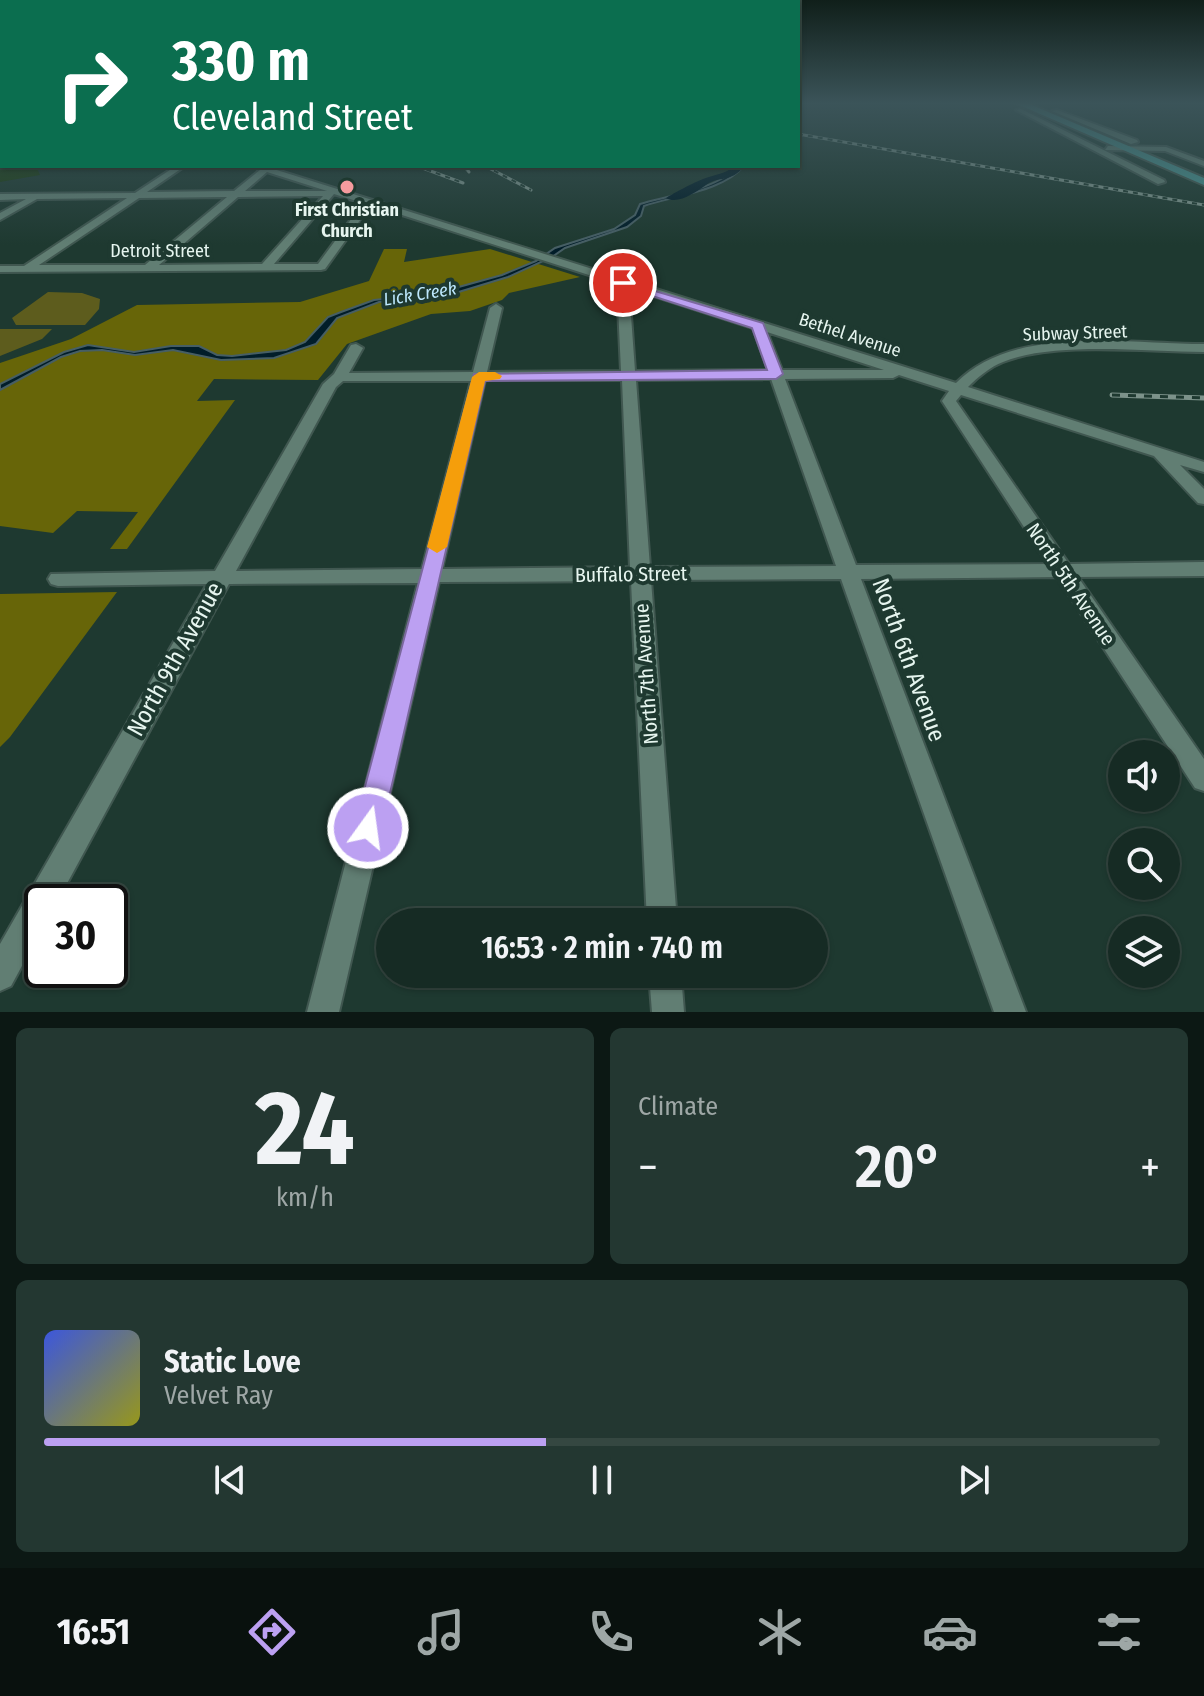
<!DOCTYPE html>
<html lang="en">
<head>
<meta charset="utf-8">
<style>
	body { margin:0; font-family:"Fira Sans Condensed",sans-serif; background:#233731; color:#f1f3f6; height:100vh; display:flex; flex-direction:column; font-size:30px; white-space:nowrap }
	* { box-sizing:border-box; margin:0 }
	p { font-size:26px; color:#9ea7a6 }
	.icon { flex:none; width:44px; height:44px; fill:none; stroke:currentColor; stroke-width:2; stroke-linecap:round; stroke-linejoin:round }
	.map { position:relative; height:1012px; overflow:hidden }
	.drawer { display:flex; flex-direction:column; gap:16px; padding:16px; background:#0c1814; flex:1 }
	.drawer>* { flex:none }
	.banner { position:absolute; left:0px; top:0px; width:800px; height:168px; box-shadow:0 2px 6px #0004,0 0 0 2px #354741; background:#0b6e4f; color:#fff; overflow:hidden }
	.controls { position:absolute; left:1108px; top:740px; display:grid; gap:16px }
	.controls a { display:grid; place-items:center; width:72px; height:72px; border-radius:50%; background:#162b24; box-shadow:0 2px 6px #0004,0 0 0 2px #354741; font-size:40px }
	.speed { position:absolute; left:24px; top:884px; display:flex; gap:16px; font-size:40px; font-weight:700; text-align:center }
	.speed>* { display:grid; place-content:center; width:104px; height:104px; border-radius:50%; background:#162b24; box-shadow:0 2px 6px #0004,0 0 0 2px #354741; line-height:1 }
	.speed .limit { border:4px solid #111; border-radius:12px; background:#fff; color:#111 }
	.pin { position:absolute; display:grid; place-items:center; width:68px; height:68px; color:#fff; margin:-34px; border:4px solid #fff; border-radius:50%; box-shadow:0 2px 8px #0007 }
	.me { position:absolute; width:88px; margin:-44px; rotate:14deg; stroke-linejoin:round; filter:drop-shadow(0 0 6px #0008) }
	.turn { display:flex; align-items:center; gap:28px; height:168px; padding:0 40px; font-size:36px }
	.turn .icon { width:104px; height:104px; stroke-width:2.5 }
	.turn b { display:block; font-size:56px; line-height:68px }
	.big { font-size:60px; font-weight:600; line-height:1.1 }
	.drawer .card { flex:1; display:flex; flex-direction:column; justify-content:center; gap:12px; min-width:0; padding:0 28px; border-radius:12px; background:#233731 }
	.drawer .dial { align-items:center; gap:0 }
	.dial b { font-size:104px; line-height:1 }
	.song { display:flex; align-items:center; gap:24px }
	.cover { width:96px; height:96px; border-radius:12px; background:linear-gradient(135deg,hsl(230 70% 55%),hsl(60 70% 35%)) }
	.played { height:8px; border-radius:4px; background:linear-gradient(90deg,#bca0f2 45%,#354741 45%) }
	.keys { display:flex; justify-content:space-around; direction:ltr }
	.heat { display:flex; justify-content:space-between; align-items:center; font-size:44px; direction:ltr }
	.drawer .tiles { flex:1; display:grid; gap:16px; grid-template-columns:1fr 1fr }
	.card:last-child { grid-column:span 2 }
	.trip { position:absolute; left:376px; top:908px; width:452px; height:80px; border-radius:40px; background:#162b24; box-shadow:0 2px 6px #0004,0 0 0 2px #354741; font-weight:600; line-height:80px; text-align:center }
	.tab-bar { display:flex; height:128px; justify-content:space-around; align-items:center; background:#09110e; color:#9ea7a6 }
	.tab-bar .icon { width:56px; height:56px }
	.tab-bar .on { color:#bca0f2 }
	.tab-bar b { font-size:36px; color:#f1f3f6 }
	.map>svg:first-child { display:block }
</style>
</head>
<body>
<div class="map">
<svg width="1204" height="1012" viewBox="0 0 1204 1012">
	<rect width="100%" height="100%" fill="#1e3930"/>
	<!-- green -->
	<path fill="#5d5c1d" d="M48 292 82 293 100 299 99 309 85 325H16L12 318Z
		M0 329H52L42 339 0 356Z"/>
	<!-- forest -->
	<path fill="#676508" d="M384 249H407L404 262 490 249 580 277 509 293 502 300 470 311 431 314 347 344 318 380 214 379 197 401 235 400 127 549H110L138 512 77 511 53 533 0 526V363L71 339 137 305 300 302 369 281Z
		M117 592 10 737 0 747V594Z"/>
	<!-- water -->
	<path fill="#011d29" stroke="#465e64" stroke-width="2" d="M737 166H744C724 191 673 196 644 206L641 216 627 227 565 248 552 257 508 277 452 294 379 302 337 318 316 344 274 358 221 360 173 350 135 355 102 350 80 351 61 357 0 390V384L64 352 88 345 134 352 171 346H199L217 355 232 356 286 350 305 342 328 317 341 312 374 300 437 293 502 275 536 261 555 248 614 229 635 215 640 204C666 196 720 189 737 166Z"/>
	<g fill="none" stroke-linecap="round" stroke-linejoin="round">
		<!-- river -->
		<path fill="#011d29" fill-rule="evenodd" d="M734 166H745C729 184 720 175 706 185 696 192 678 205 666 198 674 193 695 182 703 179 715 174 724 175 734 166Z"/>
		<defs>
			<path id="minor" d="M1021 109 1164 180 1165 182 1158 184 1016 110Z
				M1057 110 1137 140 1138 142 1131 144 1052 111Z
				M1108 146 1166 147 1204 161V166L1165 151 1105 150Z
				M176 166H185L147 192 234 191 260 170 252 166H264L956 383C1014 324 1127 344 1204 344V352C1148 352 1055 341 1003 362 990 367 978 377 968 387L1204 462V472L1180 465 1204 489V504L1198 503 1154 456 961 395 956 401 1069 564 1204 562V576L1078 577 1204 759V791L1195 788 1057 577 861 579 1026 1012H994L841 579 651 580 677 922H647L631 581 439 582 339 1012H307L418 583 229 584 57 902H42V929L11 986 0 991V944L207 584 58 586 51 584 48 579 51 574 215 571 323 384 334 374 351 345 356 344 363 348 349 373 473 372 490 308 496 304 502 308 487 372 621 371 617 284 371 205 325 269 321 270 0 272V266H24L127 198 37 199 0 220V213L26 199 0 200V194L135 193ZM267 172 327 191H245ZM334 194 363 203 318 264H274ZM323 196 262 264 159 265 238 197ZM227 197 145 265H39L139 198ZM629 288 753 328 768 370 635 371ZM767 332 884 370H782ZM899 375 949 391 942 401 1048 564 856 565 785 379 893 378ZM771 379 836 566 650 567 636 380ZM485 380H622L630 567 442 569ZM343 381H471L422 569 236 571 336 387Z
				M649 974H681L684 1012H652Z"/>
			<path id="major" d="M1015 103H1027L1204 178V185Z"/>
		</defs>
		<!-- minor casing -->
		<use href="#minor" stroke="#405750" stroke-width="4"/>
		<!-- major casing -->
		<use href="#major" stroke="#405750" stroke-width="4"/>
		<!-- minor -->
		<use href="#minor" fill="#617e73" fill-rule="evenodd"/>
		<!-- major -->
		<use href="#major" fill="#479290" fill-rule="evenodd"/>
		<defs>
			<path id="rail-far1" d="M798 134 1204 205
				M417 166 463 183
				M464 166 469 172
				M485 166 531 190"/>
			<path id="rail" d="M1112 395 1204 398"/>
		</defs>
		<!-- rail-far1 casing -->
		<use href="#rail-far1" stroke="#7c928a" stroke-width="3"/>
		<!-- rail casing -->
		<use href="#rail" stroke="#7c928a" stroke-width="5"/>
		<!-- rail-far1 -->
		<use href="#rail-far1" stroke="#1e3930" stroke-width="2" stroke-dasharray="5" stroke-linecap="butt"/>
		<!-- rail -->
		<use href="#rail" stroke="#1e3930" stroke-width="3" stroke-dasharray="8" stroke-linecap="butt"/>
	</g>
	<!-- shaded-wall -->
	<path fill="#1b3b10" d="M36 166 40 175 0 182V171Z"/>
	<!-- building -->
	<path fill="#265417" stroke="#1b3b10" stroke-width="2" d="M0 152H2V166H33L0 171Z"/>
	<!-- sky -->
	<linearGradient id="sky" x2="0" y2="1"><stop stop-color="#101f1a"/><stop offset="0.42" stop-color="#3b5459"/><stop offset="1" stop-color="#3b5459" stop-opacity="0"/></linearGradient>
	<rect width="1204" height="245" fill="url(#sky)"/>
	<!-- route -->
	<path fill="#bca0f2" stroke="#7a689d" stroke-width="2" d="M618 280 763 323 783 374 776 379 485 381 382 828 378 837 368 841 358 837 354 828 474 374 767 370 752 328 618 285Z"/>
	<!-- slow -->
	<path fill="#f59e0b" d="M479 372H495L502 376 500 379 485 381 447 547 437 553 427 547 472 377Z"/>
	<!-- markers -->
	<circle fill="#f59b9e" stroke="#1e3930" stroke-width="3" cx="347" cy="187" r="8"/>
	<g text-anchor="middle" stroke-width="8" stroke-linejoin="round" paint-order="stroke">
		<!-- far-poi labels -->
		<g font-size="18" font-weight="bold" fill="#e6f5ef" stroke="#1e3930">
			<text x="347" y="216">First Christian<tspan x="347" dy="21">Church</tspan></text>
		</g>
		<!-- far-street labels -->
		<g font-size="18" fill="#e6f5ef" stroke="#1e3930">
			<text x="160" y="257">Detroit Street</text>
			<text transform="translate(1075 333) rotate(-2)" y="6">Subway Street</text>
			<text transform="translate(850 335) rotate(18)" y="6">Bethel Avenue</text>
		</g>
		<!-- far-water labels -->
		<g font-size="18" font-style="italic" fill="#bde8fd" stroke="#1e3930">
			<text transform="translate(420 294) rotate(-9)" y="6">Lick Creek</text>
		</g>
		<!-- street labels -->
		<g font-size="20" fill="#e6f5ef" stroke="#1e3930">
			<text transform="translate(631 574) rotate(-1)" y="7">Buffalo Street</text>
			<text transform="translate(1071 584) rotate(56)" y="7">North 5th Avenue</text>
			<text transform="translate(646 674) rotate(-94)" y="7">North 7th Avenue</text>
		</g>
		<!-- near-street labels -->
		<g font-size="24" fill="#e6f5ef" stroke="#1e3930">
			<text transform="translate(175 659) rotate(-61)" y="8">North 9th Avenue</text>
			<text transform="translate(909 660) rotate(70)" y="8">North 6th Avenue</text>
		</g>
	</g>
</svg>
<div class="controls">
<a><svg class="icon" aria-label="sound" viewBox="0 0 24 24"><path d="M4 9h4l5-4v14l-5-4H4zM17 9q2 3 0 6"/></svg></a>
<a><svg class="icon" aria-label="search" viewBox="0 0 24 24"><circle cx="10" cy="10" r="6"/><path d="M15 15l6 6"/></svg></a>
<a><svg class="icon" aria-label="layers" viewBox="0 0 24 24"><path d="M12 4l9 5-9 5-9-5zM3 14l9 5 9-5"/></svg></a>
</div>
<div class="speed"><div class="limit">30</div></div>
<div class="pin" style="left:623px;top:283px;background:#d93025"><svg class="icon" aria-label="arrive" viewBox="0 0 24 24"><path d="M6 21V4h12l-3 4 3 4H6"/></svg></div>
<svg class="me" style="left:368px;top:828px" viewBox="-20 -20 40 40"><circle r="17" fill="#bca0f2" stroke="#fff" stroke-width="3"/><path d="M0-11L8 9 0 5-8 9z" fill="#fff"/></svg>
<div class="trip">16:53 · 2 min · 740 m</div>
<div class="banner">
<div class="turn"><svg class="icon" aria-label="right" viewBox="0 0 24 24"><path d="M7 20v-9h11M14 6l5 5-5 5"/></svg><div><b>330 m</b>Cleveland Street</div></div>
</div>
</div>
<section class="drawer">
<div class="tiles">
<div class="card dial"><b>24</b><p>km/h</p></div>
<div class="card"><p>Climate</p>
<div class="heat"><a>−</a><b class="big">20°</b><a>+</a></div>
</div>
<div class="card">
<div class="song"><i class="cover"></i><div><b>Static Love</b><p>Velvet Ray</p></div></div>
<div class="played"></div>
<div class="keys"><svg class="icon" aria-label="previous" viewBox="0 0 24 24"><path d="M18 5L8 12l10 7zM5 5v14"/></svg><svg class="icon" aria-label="pause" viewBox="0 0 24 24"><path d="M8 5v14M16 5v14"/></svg><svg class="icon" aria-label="next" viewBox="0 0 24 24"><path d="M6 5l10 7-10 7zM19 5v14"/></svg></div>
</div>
</div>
</section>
<nav class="tab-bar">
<b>16:51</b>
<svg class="icon on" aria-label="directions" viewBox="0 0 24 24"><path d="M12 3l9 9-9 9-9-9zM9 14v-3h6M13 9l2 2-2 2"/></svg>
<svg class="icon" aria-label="music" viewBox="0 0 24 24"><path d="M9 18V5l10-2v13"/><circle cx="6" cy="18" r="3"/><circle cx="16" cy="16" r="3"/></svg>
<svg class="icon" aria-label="phone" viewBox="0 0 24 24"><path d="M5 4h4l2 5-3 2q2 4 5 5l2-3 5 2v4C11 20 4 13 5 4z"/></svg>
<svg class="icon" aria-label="climate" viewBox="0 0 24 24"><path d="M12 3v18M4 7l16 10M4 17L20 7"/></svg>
<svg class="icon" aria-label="car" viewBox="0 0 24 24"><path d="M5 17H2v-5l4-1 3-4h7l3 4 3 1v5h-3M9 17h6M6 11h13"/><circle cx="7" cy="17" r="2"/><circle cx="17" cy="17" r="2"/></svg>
<svg class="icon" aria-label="filters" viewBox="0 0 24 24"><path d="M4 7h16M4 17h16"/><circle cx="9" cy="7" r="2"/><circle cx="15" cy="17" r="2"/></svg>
</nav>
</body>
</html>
